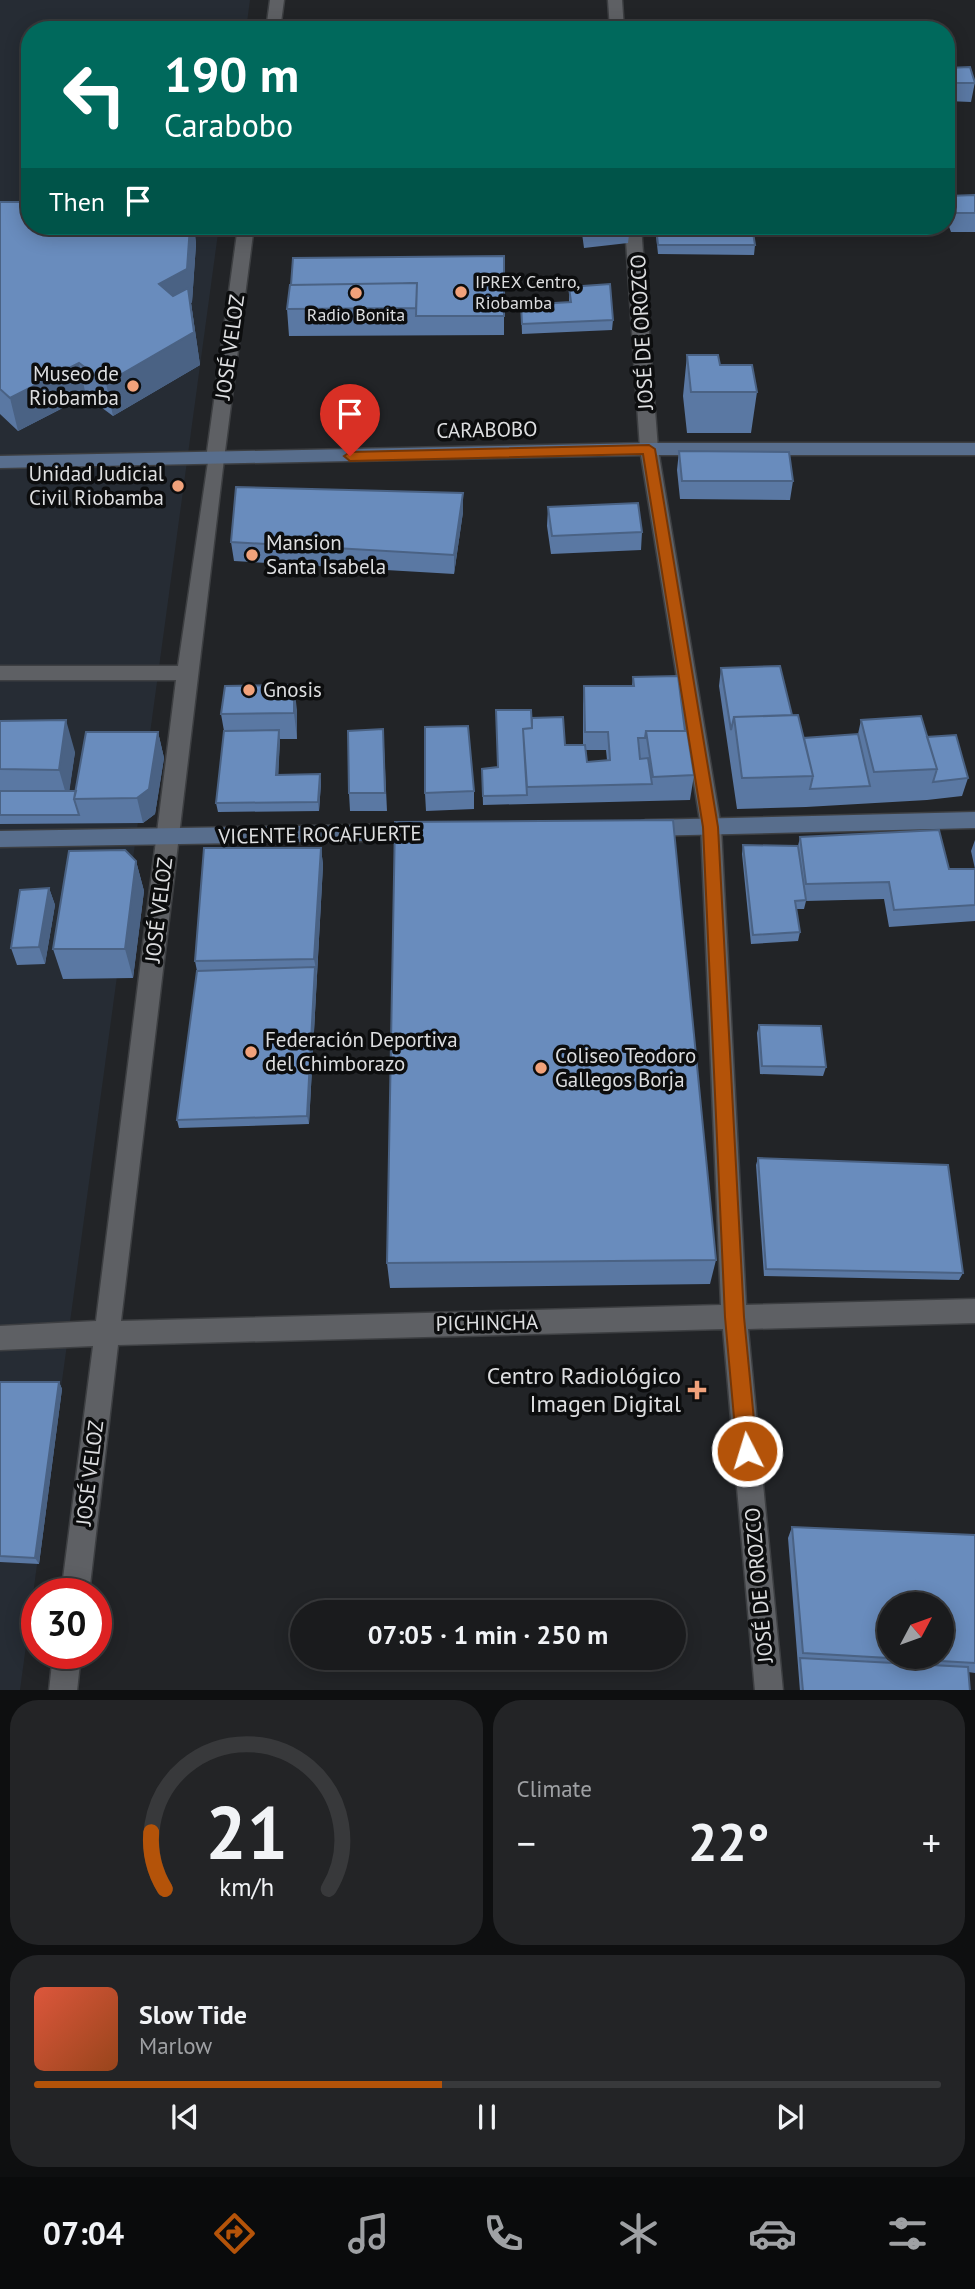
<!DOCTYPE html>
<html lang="en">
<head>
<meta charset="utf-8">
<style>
	body { margin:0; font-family:"PT Sans",sans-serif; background:#232426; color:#f1f3f6; height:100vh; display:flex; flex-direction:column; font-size:26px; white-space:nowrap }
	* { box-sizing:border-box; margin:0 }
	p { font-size:23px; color:#9fa1a4 }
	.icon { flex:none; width:38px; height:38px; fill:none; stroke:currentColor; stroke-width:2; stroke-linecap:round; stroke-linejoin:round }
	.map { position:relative; height:1690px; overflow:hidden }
	.side { display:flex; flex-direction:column; gap:10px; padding:10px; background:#0e0f10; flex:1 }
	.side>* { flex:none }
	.guide { position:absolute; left:21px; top:21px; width:934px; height:214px; border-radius:28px; box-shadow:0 4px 18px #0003,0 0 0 2px #38393b; background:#00695c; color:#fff; overflow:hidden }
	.needle { width:46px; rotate:49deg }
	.fabs { position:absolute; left:877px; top:1592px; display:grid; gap:14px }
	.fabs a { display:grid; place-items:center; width:77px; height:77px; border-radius:50%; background:#1a1b1d; box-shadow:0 4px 18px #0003,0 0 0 2px #38393b; font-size:35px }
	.speed { position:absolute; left:21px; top:1578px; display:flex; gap:14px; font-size:35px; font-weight:700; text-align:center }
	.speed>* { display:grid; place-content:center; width:91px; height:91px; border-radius:50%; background:#1a1b1d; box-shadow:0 4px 18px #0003,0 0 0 2px #38393b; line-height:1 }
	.speed .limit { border:10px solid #d22; background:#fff; color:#111 }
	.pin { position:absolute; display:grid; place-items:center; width:60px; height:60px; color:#fff; margin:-72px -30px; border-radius:50% 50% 50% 0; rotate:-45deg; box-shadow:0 0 7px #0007 }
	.pin .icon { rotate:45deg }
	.me { position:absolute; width:77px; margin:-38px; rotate:355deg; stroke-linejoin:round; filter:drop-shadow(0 0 5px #0008) }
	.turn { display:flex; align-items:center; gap:24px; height:147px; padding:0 28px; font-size:32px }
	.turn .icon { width:91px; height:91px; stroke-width:2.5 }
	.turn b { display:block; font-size:49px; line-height:60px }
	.then { display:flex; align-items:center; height:66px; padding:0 28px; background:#0003; gap:14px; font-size:26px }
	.big { font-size:52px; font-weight:700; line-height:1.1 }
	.side .widget { flex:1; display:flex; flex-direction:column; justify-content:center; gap:10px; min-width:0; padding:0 24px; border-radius:28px; background:#232426 }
	.side .dial { align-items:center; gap:0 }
	.dial svg { height:182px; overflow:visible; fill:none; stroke:#38393b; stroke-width:7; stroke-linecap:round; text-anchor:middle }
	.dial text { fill:#f1f3f6; stroke:none }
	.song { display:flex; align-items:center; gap:21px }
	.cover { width:84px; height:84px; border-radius:10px; background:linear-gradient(135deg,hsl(10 70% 55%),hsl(20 70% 35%)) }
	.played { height:7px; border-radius:4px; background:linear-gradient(90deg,#b45309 45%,#38393b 45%) }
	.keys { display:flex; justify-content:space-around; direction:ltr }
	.heat { display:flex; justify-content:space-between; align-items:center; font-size:38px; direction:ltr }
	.side .tiles { flex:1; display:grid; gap:10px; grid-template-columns:1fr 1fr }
	.widget:last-child { grid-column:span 2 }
	.trip { position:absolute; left:290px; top:1600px; width:396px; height:70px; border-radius:35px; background:#1a1b1d; box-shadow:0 4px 18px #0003,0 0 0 2px #38393b; font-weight:700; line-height:70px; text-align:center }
	.tabs { display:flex; height:112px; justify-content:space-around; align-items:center; background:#0a0b0c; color:#9fa1a4 }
	.tabs .icon { width:49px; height:49px }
	.tabs .selected { color:#b45309 }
	.tabs b { font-size:32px; color:#f1f3f6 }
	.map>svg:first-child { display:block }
</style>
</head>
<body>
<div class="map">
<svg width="975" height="1691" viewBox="0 0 975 1691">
	<rect width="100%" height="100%" fill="#222427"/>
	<!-- built -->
	<path fill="#262c34" d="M0 0H250L246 30H30V226H219L20 1690 0 1691Z"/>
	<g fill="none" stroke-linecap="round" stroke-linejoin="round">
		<defs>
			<path id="minor" d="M608 0H622L624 30H610Z
				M625 226H641L658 449 721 827 746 1305 975 1299V1323L748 1329 783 1691H755L723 1329 118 1345 89 1594H61L93 1346 0 1350V1326L96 1321 176 680H0V666H178L209 455H221L224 459 121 1321 721 1305 701 827 640 449Z
				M53 1654H81L77 1691H49Z"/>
			<path id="tertiary" d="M270 0H284L280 30H266Z
				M238 226H254L224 459 215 465 206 459Z"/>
			<path id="secondary" d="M649 443H975V455H649L0 468V456Z
				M975 812V828L646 836 639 834 636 828 639 822 646 820Z
				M421 824 428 826 431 832 428 838 421 840 0 847V831Z"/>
		</defs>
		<!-- minor casing -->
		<use href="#minor" stroke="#3d3f42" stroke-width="3"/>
		<!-- tertiary casing -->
		<use href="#tertiary" stroke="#3d3f42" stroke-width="3"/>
		<!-- secondary casing -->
		<use href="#secondary" stroke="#3d3f42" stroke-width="3"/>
		<!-- minor -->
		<use href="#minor" fill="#5e6064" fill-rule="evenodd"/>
		<!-- tertiary -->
		<use href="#tertiary" fill="#5e6064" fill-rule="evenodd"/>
		<!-- secondary -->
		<use href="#secondary" fill="#586e8d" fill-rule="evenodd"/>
	</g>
	<!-- wall -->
	<path fill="#5a78a3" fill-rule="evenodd" d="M947 68 975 82 971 102 947 101Z
		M975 195V232H951L947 221V201L948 196Z
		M0 202 30 226H194L196 244 192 302 191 303 200 365 113 416 86 396 18 431 0 414Z
		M581 226H630L628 243 584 248Z
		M655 226H752L755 245 754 255 658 254Z
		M504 256V335L289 336 287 309Z
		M569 287 613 320 612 330 522 334 521 305 569 302Z
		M687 355 720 365 757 392 751 433H687L683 396Z
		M679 451 793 481 790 500 680 499 677 470Z
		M463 493V512L454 574 234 561 231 542Z
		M548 507 642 532 641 550 551 554 547 526Z
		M721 668 792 715 804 738 858 734 861 720 927 737 968 778 962 796 927 800 806 807 737 809 719 686Z
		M633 677 685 731 694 775 690 800 483 805 482 769 498 768 532 728 565 745H583V704L584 686H632ZM586 750H606L607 760 587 762Z
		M297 710V739H280L278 775 320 774 321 783 319 811 218 812 216 803 224 731 221 714Z
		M0 721 75 752 69 791H76L158 732 164 758 155 814 143 823 0 824Z
		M384 747 387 811H350L349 793Z
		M474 791V809L426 811 425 793Z
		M800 837 949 869H975L971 851 975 840V921L889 927 884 899 806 901 804 909H796L800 932 798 941 751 944 742 854 743 845 798 846Z
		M321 848 323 865 309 1124 179 1128 177 1120 197 971 195 961Z
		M136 861 144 891 133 978 63 979 53 949Z
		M49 888 55 905 45 964 17 965 11 948Z
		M759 1025 826 1067 823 1076 760 1074 757 1033Z
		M758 1158 963 1273 959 1280 764 1276 756 1165Z
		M716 1260 710 1284 390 1288 387 1263Z
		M0 1382H59L62 1389 39 1564 0 1562Z
		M792 1527 975 1535V1673L968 1672 970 1691H800L788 1538Z"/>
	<!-- shaded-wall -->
	<path fill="#4a6284" d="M190 226H194L196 244 192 302 191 303 200 365 113 416 106 383 165 317 159 284Z
		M79 363 86 396 18 431 10 398Z
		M463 493V512L454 574V555Z
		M294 685 297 710V739L294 713Z
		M66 720 75 752 68 801 59 770Z
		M279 730 280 739 278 784 276 775Z
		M158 732 164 758 155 814 143 823 137 798Z
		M320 774 321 783 319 811 318 802Z
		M321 848 323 865 317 975 314 959Z
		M136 861 144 891 133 978 125 949Z
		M49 888 55 905 45 964 39 947Z
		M315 967 317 976 309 1124 307 1116Z
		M59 1382 62 1389 39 1564 35 1558Z"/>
	<!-- building -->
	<path fill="#698cbd" stroke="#4a6284" stroke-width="2" fill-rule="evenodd" d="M970 67 975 83H947V68Z
		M975 195V213H956L948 196Z
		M0 202H30V226H190L187 269 159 284 173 296 188 288 194 332 106 383 79 363 10 398 0 389Z
		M584 226H615L585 229Z
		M656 226H752L755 245H658Z
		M504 256V316H416L417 283 291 285 293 258Z
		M417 283 416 308 287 309 290 285Z
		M610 284 613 320 522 324 521 305 571 302 569 287Z
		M687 355H718L720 365H752L757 392H691Z
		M679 451 789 452 793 481H682Z
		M236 487 463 493 454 555 231 542Z
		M638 503 642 532 552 536 548 507Z
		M780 666 792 715 734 717 731 730 721 668Z
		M678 676 685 731H646L645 738H638L640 759 648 758 652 784 527 787 523 729 532 728V718L563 717 565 745H585L587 762 610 760 608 732H585L584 686H634L633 677Z
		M294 685V713L221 714 225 686Z
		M496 710H531L532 728 523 729 527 795 483 796 482 769 498 767Z
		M798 715 813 776 742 778 734 717Z
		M921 716 937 769 874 772 861 720Z
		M66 720 59 770 0 769V721Z
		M468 726 474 791 425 793V727Z
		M383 729 385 793H349L348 731Z
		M279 730 276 775 320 774 318 802 216 803 224 731Z
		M646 731H687L694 775 653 777Z
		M86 732H158L149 789 137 798 74 799Z
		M858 734 870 786 810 789 813 776 804 738Z
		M956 735 968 778 933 782 937 769 927 737Z
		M0 791H76L74 799 79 815H0Z
		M673 820 716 1260 387 1263 395 822Z
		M939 830 949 869H975V905L894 910 889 882 806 884 800 837Z
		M743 845 798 846 806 900 795 901 800 932 753 935Z
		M204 848H321L314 959 195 961Z
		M125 850 136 861 125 949H53L69 851Z
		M49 888 39 947 11 948 20 890Z
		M315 967 307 1116 177 1120 197 971Z
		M759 1025 821 1026 826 1067 762 1066Z
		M758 1158 948 1165 963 1273 766 1269Z
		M0 1382H59L35 1558 0 1556Z
		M792 1527 975 1535V1663L803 1653ZM889 1605H942V1657H889Z
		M800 1658 968 1667 970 1691H803Z"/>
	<!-- route -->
	<path fill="#b45309" stroke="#753606" stroke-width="2" d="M649 445 655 449 718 827 744 1317 757 1451 754 1458 747 1461 740 1458 737 1451 725 1317 703 827 643 454 350 461 344 456 350 452Z"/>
	<!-- markers -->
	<g fill="#f1a27b" stroke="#0c0d0e" stroke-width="2.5">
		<circle cx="461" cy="292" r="7"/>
		<circle cx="356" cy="293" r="7"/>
		<circle cx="133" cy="386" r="7"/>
		<circle cx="178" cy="486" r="7"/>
		<circle cx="252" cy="555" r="7"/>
		<circle cx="249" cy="690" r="7"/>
		<circle cx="251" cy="1052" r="7"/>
		<circle cx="541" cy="1068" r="7"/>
		<path d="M693.5 1379.5h7v7h7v7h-7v7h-7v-7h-7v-7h7z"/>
	</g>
	<g text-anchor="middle" stroke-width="7" stroke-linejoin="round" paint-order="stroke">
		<!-- far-poi labels -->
		<g font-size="18" fill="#dddee0" stroke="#0c0d0e" text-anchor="start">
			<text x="475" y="288">IPREX Centro,<tspan x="475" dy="21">Riobamba</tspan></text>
			<text x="356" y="321" text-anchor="middle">Radio Bonita</text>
		</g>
		<!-- street labels -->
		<g font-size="21" fill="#dddee0" stroke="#0c0d0e">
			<text transform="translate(642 332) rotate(-93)" y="7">JOSÉ DE OROZCO</text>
			<text transform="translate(230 347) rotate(-82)" y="7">JOSÉ VELOZ</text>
			<text transform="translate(487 430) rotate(-1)" y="7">CARABOBO</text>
			<text transform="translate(320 835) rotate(-1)" y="7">VICENTE ROCAFUERTE</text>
			<text transform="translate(159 910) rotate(-83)" y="7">JOSÉ VELOZ</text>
			<text transform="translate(487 1323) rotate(-1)" y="7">PICHINCHA</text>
			<text transform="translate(90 1473) rotate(-83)" y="7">JOSÉ VELOZ</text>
			<text transform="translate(759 1585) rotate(-95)" y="7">JOSÉ DE OROZCO</text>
		</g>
		<!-- poi labels -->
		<g font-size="21" fill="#dddee0" stroke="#0c0d0e" text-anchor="start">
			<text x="119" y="381" text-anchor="end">Museo de<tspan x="119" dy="24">Riobamba</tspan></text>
			<text x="164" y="481" text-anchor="end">Unidad Judicial<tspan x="164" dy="24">Civil Riobamba</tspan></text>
			<text x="266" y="550">Mansion<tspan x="266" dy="24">Santa Isabela</tspan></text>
			<text x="263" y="697">Gnosis</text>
			<text x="265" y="1047">Federación Deportiva<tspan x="265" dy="24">del Chimborazo</tspan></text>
			<text x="555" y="1063">Coliseo Teodoro<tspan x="555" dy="24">Gallegos Borja</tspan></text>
		</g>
		<!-- near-poi labels -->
		<g font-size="24" fill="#dddee0" stroke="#0c0d0e" text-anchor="end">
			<text x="681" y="1384">Centro Radiológico<tspan x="681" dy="28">Imagen Digital</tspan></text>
		</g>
	</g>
</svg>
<div class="fabs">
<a><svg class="needle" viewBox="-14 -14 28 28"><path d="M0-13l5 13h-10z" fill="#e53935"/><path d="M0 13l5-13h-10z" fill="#9fa1a4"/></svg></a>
</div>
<div class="speed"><div class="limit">30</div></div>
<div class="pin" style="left:350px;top:456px;background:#d93025"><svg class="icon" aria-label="arrive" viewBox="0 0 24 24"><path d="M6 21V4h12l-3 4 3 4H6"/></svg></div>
<svg class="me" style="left:747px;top:1451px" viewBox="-20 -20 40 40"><circle r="17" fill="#b45309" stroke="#fff" stroke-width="3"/><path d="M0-11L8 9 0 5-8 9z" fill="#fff"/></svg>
<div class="trip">07:05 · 1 min · 250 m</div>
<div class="guide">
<div class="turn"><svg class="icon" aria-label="left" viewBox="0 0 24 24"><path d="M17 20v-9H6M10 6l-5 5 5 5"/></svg><div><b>190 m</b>Carabobo</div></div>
<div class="then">Then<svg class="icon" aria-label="arrive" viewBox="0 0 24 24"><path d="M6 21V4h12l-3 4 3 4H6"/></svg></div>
</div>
</div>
<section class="side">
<div class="tiles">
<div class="widget dial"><svg viewBox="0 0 100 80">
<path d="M14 69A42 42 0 1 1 86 69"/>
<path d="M14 69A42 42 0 0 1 8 44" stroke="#b45309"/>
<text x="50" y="56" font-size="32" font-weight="700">21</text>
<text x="50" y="72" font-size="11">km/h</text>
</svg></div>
<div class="widget"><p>Climate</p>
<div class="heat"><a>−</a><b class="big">22°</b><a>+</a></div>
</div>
<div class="widget">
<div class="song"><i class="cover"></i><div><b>Slow Tide</b><p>Marlow</p></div></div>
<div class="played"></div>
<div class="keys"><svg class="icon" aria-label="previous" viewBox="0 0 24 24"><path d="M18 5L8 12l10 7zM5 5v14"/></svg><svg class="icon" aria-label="pause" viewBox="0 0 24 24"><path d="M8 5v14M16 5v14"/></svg><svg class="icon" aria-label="next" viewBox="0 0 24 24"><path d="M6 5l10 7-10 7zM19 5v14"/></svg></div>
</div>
</div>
</section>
<nav class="tabs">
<b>07:04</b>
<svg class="icon selected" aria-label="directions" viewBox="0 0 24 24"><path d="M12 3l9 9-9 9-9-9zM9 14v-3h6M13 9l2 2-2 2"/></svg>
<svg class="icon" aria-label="music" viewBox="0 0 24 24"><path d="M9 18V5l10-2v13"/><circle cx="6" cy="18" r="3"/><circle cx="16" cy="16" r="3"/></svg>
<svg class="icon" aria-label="phone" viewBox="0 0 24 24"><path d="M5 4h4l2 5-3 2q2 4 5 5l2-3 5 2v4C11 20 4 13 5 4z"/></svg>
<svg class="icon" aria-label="climate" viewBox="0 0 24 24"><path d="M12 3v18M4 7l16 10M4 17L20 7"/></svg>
<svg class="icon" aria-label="car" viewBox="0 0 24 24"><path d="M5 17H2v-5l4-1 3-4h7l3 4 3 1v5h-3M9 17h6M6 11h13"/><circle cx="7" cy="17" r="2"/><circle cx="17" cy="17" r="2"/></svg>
<svg class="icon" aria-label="filters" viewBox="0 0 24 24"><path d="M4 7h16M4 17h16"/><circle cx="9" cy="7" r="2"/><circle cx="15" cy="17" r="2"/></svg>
</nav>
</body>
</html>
